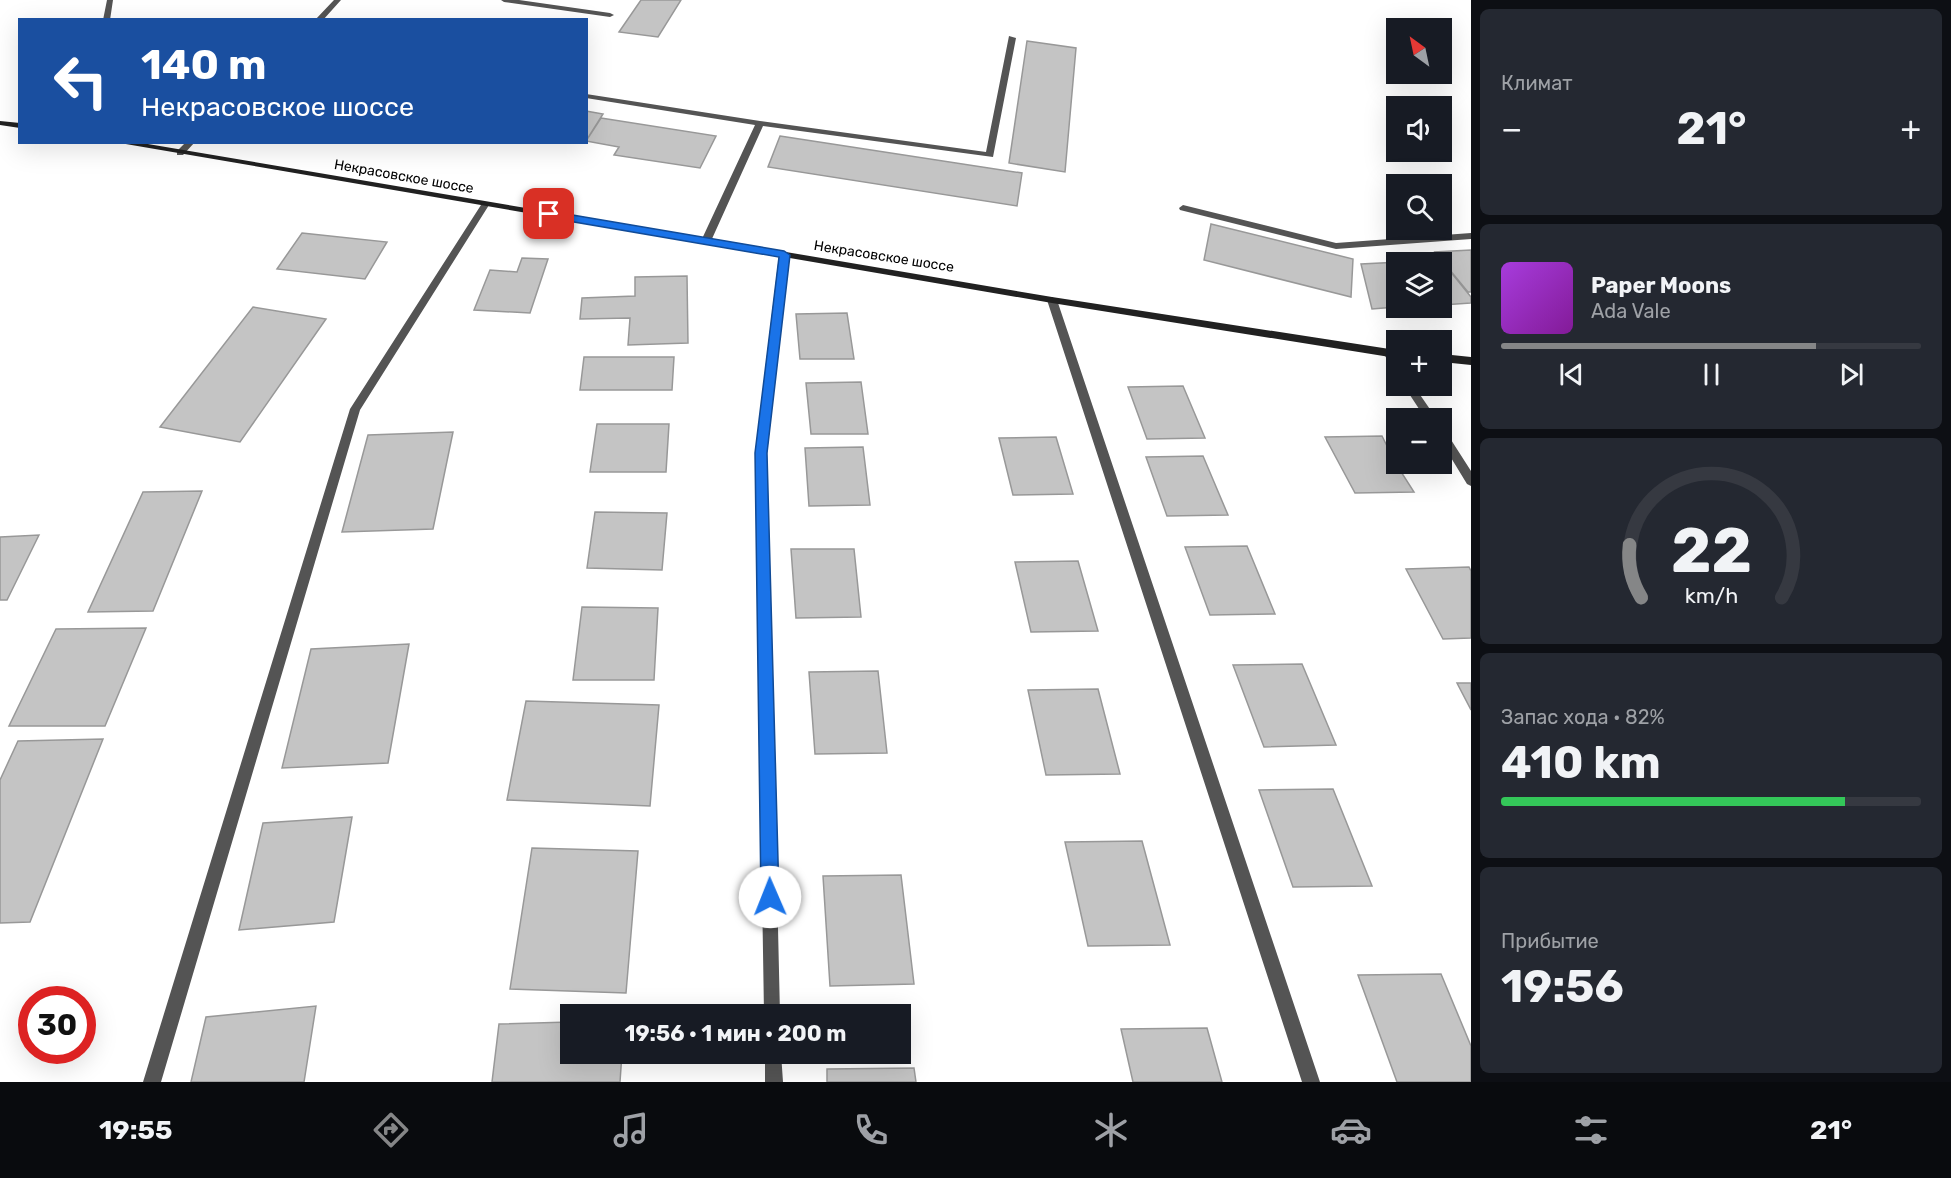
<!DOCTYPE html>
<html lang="ru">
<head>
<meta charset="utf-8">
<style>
	body { margin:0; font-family:Rubik,sans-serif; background:#242831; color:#f1f3f6; height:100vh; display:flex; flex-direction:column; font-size:22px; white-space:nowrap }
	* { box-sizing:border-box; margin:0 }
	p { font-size:20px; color:#9ea1a6 }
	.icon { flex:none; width:33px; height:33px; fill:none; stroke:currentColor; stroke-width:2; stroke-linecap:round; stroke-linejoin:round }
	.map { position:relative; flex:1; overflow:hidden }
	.sheet { display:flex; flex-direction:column; gap:9px; padding:9px; background:#0d0f14; width:480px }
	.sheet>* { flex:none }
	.top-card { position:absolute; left:18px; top:18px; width:570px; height:126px; border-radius:0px; box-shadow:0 6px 24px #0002; background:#1a4fa0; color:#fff; overflow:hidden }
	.needle { width:39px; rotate:327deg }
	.tools { position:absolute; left:1386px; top:18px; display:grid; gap:12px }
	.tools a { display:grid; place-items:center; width:66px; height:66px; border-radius:0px; background:#171b24; box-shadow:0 6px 24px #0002; font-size:30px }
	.speed { position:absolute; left:18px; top:986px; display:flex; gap:12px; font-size:30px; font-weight:700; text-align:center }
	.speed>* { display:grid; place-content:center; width:78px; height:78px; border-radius:50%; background:#171b24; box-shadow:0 6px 24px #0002; line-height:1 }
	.speed .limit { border:9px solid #d22; background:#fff; color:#111 }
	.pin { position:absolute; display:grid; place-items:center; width:51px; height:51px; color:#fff; margin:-26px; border-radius:12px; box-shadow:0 3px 9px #0006 }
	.me { position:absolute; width:66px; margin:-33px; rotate:359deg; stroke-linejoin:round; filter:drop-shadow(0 0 4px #0008) }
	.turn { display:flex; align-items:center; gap:21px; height:126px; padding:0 24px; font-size:27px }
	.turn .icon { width:78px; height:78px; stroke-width:2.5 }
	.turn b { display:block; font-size:42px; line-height:51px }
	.big { font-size:45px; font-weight:700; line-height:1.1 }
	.sheet .widget { flex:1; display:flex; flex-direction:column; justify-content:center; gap:9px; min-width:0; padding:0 21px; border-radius:9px; background:#242831 }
	.sheet .dial { align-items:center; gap:0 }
	.dial svg { height:156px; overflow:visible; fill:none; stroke:#363941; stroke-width:7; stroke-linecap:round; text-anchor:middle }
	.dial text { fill:#f1f3f6; stroke:none }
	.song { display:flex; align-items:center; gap:18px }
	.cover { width:72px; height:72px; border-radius:9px; background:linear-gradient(135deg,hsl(280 70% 55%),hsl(290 70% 35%)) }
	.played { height:6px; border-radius:3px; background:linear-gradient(90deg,#858687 75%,#363941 75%) }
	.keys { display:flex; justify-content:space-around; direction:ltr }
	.heat { display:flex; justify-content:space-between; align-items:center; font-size:33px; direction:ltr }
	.charge { height:9px; border-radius:4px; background:linear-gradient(90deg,#34c759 82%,#363941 0) }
	.trip { position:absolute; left:560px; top:1004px; width:351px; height:60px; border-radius:0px; background:#171b24; box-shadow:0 6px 24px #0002; font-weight:700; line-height:60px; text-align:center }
	.menu { display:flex; height:96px; justify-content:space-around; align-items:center; background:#090b0e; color:#9ea1a6 }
	.menu .icon { width:42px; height:42px }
	.menu .active { color:#858687 }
	.menu b { font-size:27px; color:#f1f3f6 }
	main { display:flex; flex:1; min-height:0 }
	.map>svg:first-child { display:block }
</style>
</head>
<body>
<main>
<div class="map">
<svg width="1471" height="1082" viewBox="0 0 1471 1082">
	<rect width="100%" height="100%" fill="#fff"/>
	<!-- building -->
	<path fill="#c4c4c4" stroke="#989898" stroke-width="1.5" d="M641 0H681L658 37 619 32Z
		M1027 41 1076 48 1065 172 1009 163Z
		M586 111 603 114 586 141Z
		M601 118 716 136 700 168 614 155 619 147 586 141Z
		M780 136 1022 173 1017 206 768 167Z
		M1211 224 1353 259 1351 297 1204 260Z
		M302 233 387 242 365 279 277 269Z
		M1471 250V292H1468L1435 252Z
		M522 258 548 259 530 313 474 310 490 270 517 272Z
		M1441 260 1471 297V303L1442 305V262H1396V307L1372 309 1361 264Z
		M687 276 688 343 628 345 630 318 580 319 582 298 635 296V277Z
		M253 307 326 319 240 442 160 427Z
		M847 313 854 359H800L796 314Z
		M584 357H674L672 390H580Z
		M861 382 868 434H811L806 383Z
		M1183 386 1205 438 1147 439 1128 387Z
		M597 424H669L666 472H590Z
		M453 432 433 529 342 532 368 435Z
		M1382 436 1396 464 1414 492 1355 493 1325 437Z
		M1056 437 1073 494 1013 495 999 438Z
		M863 447 870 505 809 506 805 448Z
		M1203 456 1228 515 1167 516 1146 457Z
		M202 491 153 611 88 612 143 492Z
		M595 512 667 513 662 570 587 568Z
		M39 535 7 600H0V537Z
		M1247 546 1275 614 1210 615 1185 547Z
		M791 549H854L861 617 796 618Z
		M1078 561 1098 631 1031 632 1015 562Z
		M1469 567 1471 571V638L1443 639 1406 569Z
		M582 607 658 608 654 680H573Z
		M146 628 105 726H9L56 629Z
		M409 644 388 763 282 768 311 649Z
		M1302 664 1336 745 1264 747 1233 665Z
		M878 671 887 753 815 754 809 672Z
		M1457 683H1471V710Z
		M1098 689 1120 774 1046 775 1028 690Z
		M526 701 659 705 650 806 507 800Z
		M103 739 30 922 0 923V780L18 741Z
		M1333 789 1372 886 1293 887 1259 790Z
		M352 817 334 922 239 930 263 823Z
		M1142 841 1170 945 1088 946 1065 842Z
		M532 848 638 851 626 993 510 989Z
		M901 875 914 984 830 986 823 876Z
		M1441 974 1471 1046V1082H1397L1358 975Z
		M316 1006 304 1082H191L206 1017Z
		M570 1022V1053H622L620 1082H492L499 1024Z
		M1207 1028 1222 1082H1133L1121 1029Z
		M914 1068 916 1082H827V1069Z"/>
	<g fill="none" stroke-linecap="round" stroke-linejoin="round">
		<!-- lane -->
		<path fill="#545454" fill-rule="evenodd" d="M107 0H113L110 20H103Z
			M334 0H341L323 20H315Z
			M501 0H519L610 13 614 15 610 17 504 2Z
			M1009 36 1016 38 993 157 763 126 711 241 706 244 701 241 755 125 586 98V94L760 121 986 152Z
			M186 142H195L183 155H177V151Z
			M1183 205 1336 243 1471 233V239L1336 249 1180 210 1179 208Z"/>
		<!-- street -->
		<path fill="#545454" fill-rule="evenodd" d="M485 202 489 205 360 410 161 1082H143L350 409 481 205Z
			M784 252 789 255 767 454 780 1014H764L755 454 779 255Z
			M1052 297 1057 300 1320 1082H1302L1047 300Z
			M1389 350 1393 351 1396 357V369L1392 368 1384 354Z
			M1404 386H1414L1436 418H1425Z
			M1442 431 1446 432 1471 471V486L1467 484 1442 443Z
			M765 1053H781L783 1082H765Z"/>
		<!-- secondary -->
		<path fill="#212121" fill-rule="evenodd" d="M0 121 20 123V128L0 125Z
			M114 142H136L1052 297 1396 350V358L1052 303Z
			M1442 354 1471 357V365L1442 362Z"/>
	</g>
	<!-- route -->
	<path fill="#1a73e8" stroke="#114b97" stroke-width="1.5" d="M549 211 784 251 790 255 767 453 779 897 776 903 770 906 764 903 761 897 755 453 779 257 545 217 544 214Z"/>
	<g text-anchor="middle" stroke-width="5" stroke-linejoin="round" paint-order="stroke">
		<!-- far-street labels -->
		<g font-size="14" fill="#000" stroke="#fff">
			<text transform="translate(404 176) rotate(10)" y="5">Некрасовское шоссе</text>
			<text transform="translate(884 256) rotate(9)" y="5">Некрасовское шоссе</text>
		</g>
	</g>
</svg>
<div class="tools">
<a><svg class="needle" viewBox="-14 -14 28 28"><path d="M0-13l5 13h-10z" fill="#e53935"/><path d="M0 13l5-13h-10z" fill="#9ea1a6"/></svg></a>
<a><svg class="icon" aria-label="sound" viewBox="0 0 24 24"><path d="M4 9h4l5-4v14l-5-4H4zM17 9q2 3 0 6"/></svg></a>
<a><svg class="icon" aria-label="search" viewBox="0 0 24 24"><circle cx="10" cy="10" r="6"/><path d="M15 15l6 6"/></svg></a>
<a><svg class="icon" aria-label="layers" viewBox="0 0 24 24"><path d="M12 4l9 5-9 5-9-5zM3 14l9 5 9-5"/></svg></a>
<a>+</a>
<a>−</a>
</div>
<div class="speed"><div class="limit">30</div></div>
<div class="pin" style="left:549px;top:214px;background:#d93025"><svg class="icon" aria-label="arrive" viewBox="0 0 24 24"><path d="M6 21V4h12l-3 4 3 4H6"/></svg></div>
<svg class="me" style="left:770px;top:897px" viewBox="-20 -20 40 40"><circle r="19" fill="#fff"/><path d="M0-13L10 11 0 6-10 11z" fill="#1a73e8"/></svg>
<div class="trip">19:56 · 1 мин · 200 m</div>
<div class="top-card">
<div class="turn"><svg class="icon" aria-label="left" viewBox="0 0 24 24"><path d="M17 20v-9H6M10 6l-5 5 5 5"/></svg><div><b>140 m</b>Некрасовское шоссе</div></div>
</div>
</div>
<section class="sheet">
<div class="widget"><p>Климат</p>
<div class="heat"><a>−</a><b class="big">21°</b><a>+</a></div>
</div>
<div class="widget">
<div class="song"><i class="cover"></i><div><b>Paper Moons</b><p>Ada Vale</p></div></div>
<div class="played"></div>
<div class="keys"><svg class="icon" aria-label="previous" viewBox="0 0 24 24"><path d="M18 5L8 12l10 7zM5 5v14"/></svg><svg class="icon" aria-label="pause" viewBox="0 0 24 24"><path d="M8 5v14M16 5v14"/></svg><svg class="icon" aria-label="next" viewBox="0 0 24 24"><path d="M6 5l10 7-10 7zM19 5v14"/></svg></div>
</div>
<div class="widget dial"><svg viewBox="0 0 100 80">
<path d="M14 69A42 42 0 1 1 86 69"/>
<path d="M14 69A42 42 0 0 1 8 42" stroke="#858687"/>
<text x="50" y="56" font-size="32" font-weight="700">22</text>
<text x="50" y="72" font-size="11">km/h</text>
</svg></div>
<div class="widget"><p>Запас хода · 82%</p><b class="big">410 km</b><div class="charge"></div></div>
<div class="widget"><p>Прибытие</p><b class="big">19:56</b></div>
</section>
</main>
<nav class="menu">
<b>19:55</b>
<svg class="icon active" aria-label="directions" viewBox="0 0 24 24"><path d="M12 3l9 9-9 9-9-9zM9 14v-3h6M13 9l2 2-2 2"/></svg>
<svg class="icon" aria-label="music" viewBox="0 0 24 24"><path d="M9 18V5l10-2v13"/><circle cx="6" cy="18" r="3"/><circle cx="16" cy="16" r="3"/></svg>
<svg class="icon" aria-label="phone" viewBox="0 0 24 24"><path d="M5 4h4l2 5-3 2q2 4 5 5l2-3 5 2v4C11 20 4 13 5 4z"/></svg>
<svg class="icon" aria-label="climate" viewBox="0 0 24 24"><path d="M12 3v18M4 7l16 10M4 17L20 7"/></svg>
<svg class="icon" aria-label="car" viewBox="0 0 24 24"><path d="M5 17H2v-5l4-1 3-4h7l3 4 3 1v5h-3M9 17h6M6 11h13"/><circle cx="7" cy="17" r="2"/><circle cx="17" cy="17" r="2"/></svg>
<svg class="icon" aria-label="filters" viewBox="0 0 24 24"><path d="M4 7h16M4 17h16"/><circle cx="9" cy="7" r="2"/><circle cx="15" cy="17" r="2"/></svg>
<b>21°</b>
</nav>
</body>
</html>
